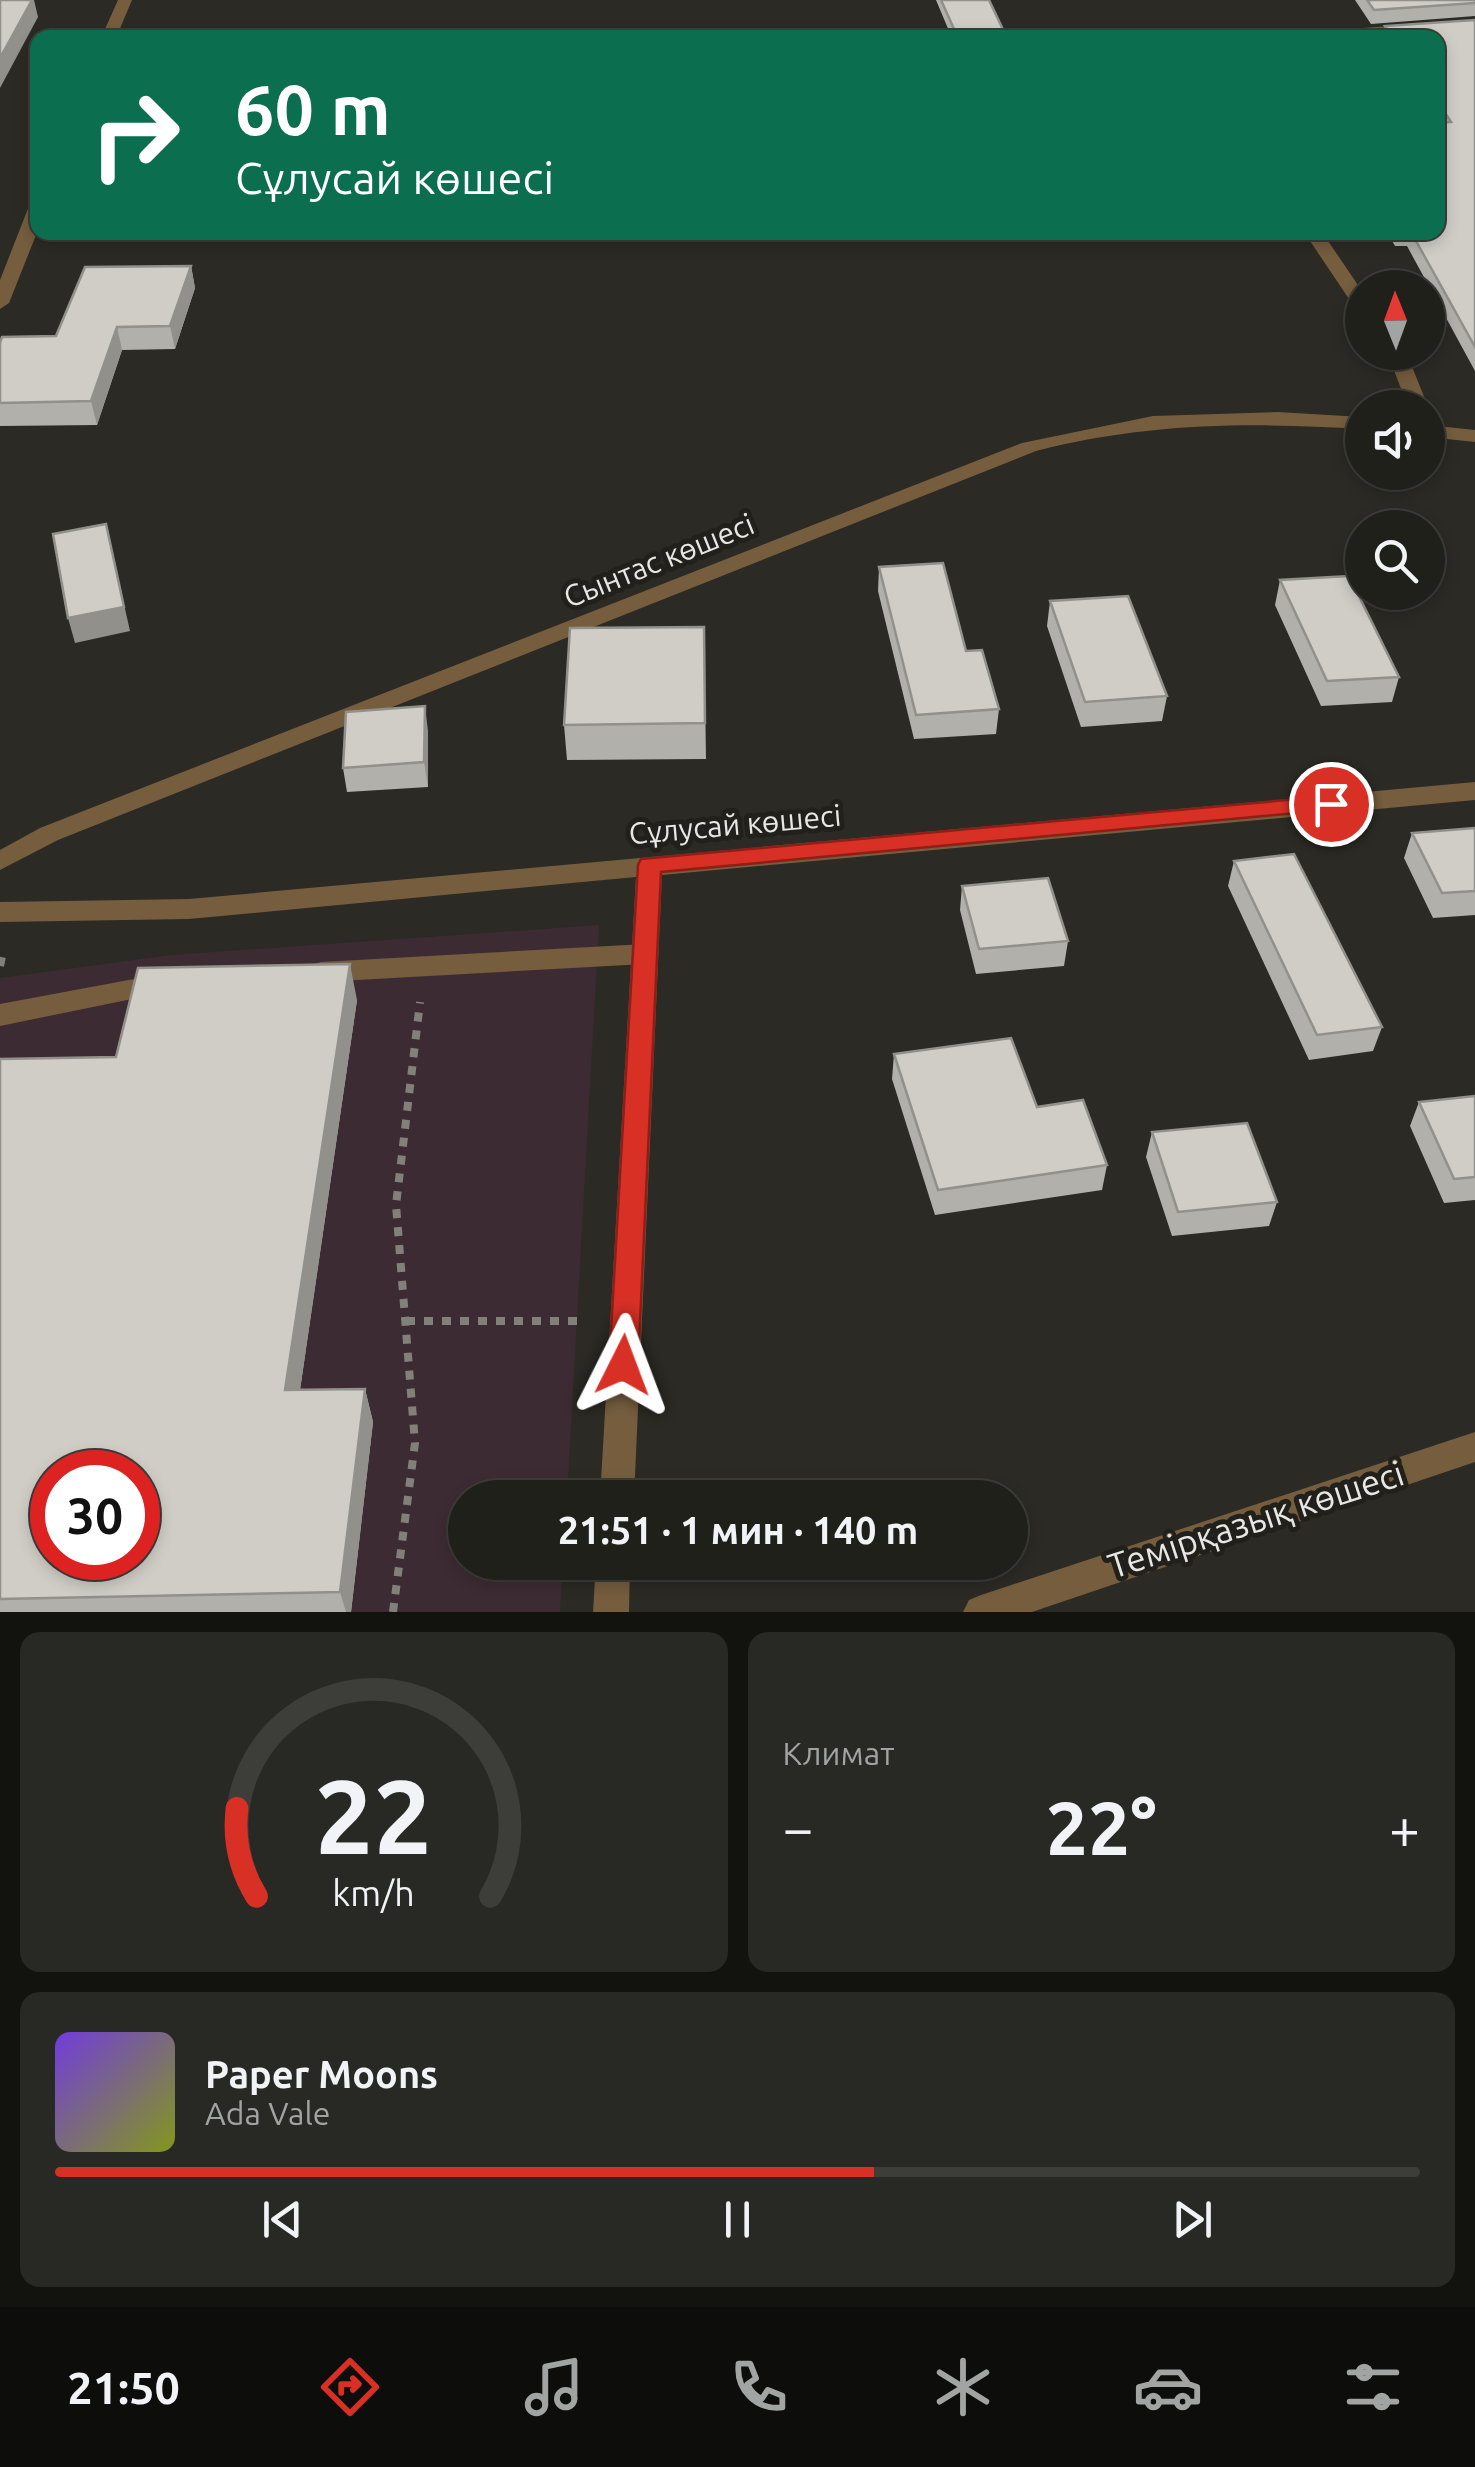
<!DOCTYPE html>
<html lang="ru">
<head>
<meta charset="utf-8">
<style>
	body { margin:0; font-family:Ubuntu,sans-serif; background:#282824; color:#f1f3f6; height:100vh; display:flex; flex-direction:column; font-size:38px; white-space:nowrap }
	* { box-sizing:border-box; margin:0 }
	p { font-size:32px; color:#a2a3a3 }
	.icon { flex:none; width:55px; height:55px; fill:none; stroke:currentColor; stroke-width:2; stroke-linecap:round; stroke-linejoin:round }
	.map { position:relative; height:1612px; overflow:hidden }
	.side { display:flex; flex-direction:column; gap:20px; padding:20px; background:#12120f; flex:1 }
	.side>* { flex:none }
	.hud { position:absolute; left:30px; top:30px; width:1415px; height:210px; border-radius:20px; box-shadow:0 5px 15px #0003,0 0 0 2px #3d3e3a; background:#0b6e4f; color:#fff; overflow:hidden }
	.needle { width:65px; rotate:359deg }
	.buttons { position:absolute; left:1345px; top:270px; display:grid; gap:20px }
	.buttons a { display:grid; place-items:center; width:100px; height:100px; border-radius:50%; background:#20201b; box-shadow:0 5px 15px #0003,0 0 0 2px #3d3e3a; font-size:50px }
	.speed { position:absolute; left:30px; top:1450px; display:flex; gap:20px; font-size:50px; font-weight:700; text-align:center }
	.speed>* { display:grid; place-content:center; width:130px; height:130px; border-radius:50%; background:#20201b; box-shadow:0 5px 15px #0003,0 0 0 2px #3d3e3a; line-height:1 }
	.speed .limit { border:15px solid #d22; background:#fff; color:#111 }
	.pin { position:absolute; display:grid; place-items:center; width:85px; height:85px; color:#fff; margin:-42px; border:5px solid #fff; border-radius:50%; box-shadow:0 2px 10px #0007 }
	.me { position:absolute; width:110px; margin:-55px; rotate:3deg; stroke-linejoin:round; filter:drop-shadow(0 0 8px #0008) }
	.turn { display:flex; align-items:center; gap:35px; height:210px; padding:0 40px; font-size:45px }
	.turn .icon { width:130px; height:130px; stroke-width:2.5 }
	.turn b { display:block; font-size:70px; line-height:85px }
	.big { font-size:75px; font-weight:600; line-height:1.1 }
	.side .card { flex:1; display:flex; flex-direction:column; justify-content:center; gap:15px; min-width:0; padding:0 35px; border-radius:20px; background:#282824 }
	.side .dial { align-items:center; gap:0 }
	.dial svg { height:260px; overflow:visible; fill:none; stroke:#3d3e3a; stroke-width:7; stroke-linecap:round; text-anchor:middle }
	.dial text { fill:#f1f3f6; stroke:none }
	.song { display:flex; align-items:center; gap:30px }
	.cover { width:120px; height:120px; border-radius:15px; background:linear-gradient(135deg,hsl(260 70% 55%),hsl(70 70% 35%)) }
	.played { height:10px; border-radius:5px; background:linear-gradient(90deg,#d93025 60%,#3d3e3a 60%) }
	.keys { display:flex; justify-content:space-around; direction:ltr }
	.heat { display:flex; justify-content:space-between; align-items:center; font-size:55px; direction:ltr }
	.side .tiles { flex:1; display:grid; gap:20px; grid-template-columns:1fr 1fr }
	.card:last-child { grid-column:span 2 }
	.trip { position:absolute; left:448px; top:1480px; width:580px; height:100px; border-radius:50px; background:#20201b; box-shadow:0 5px 15px #0003,0 0 0 2px #3d3e3a; font-weight:600; line-height:100px; text-align:center }
	.tab-bar { display:flex; height:160px; justify-content:space-around; align-items:center; background:#0d0d0b; color:#a2a3a3 }
	.tab-bar .icon { width:70px; height:70px }
	.tab-bar .active { color:#d93025 }
	.tab-bar b { font-size:45px; color:#f1f3f6 }
	.map>svg:first-child { display:block }
</style>
</head>
<body>
<div class="map">
<svg width="1475" height="1612" viewBox="0 0 1475 1612">
	<rect width="100%" height="100%" fill="#2b2a24"/>
	<!-- education -->
	<path fill="#3d2b33" fill-rule="evenodd" d="M599 925 567 1497 465 1498V1562L563 1563 560 1612H0V978L171 955ZM52 1472H138V1558H52Z"/>
	<g fill="none" stroke-linecap="round" stroke-linejoin="round">
		<!-- path -->
		<path stroke="#81807b" stroke-width="8" stroke-dasharray="9 9" stroke-linecap="butt" d="M0 966 3 952
			M406 1321H585
			M393 1612 415 1443 396 1205 420 1002"/>
		<!-- lane -->
		<path fill="#755d3e" fill-rule="evenodd" d="M645 944 654 947 658 954 654 961 645 964 321 982 311 979 307 972 311 965 321 962Z
			M166 973 176 976 180 983 176 990 0 1026V1004Z"/>
		<!-- street -->
		<path fill="#755d3e" fill-rule="evenodd" d="M118 0H132L116 38H101Z
			M1475 20V30L1363 38H1285L1292 33Z
			M38 201V230L9 303 0 309V280L29 206Z
			M1304 232H1322L1362 291V309L1355 308Z
			M1387 352H1406L1425 399 1421 408H1401L1405 399Z
			M1278 412 1362 417V429C1251 422 1145 423 1036 451L58 840 0 870V850L40 828 1022 443 1153 416Z
			M1428 425 1475 430V442L1428 437Z
			M1475 782V800L662 875 634 1498H600L636 877 189 919 0 922V902L189 899Z
			M1475 1432V1462L1032 1612H963L969 1600 981 1595Z
			M596 1562H630L629 1612H593Z"/>
	</g>
	<!-- wall -->
	<path fill="#b2b0aa" d="M936 0H989L1007 38H952Z
		M1355 0H1475V16L1371 24Z
		M1475 20V371L1407 246H1395L1387 232H1438V38H1383L1385 26Z
		M191 266 195 288 175 349 122 350 97 425 0 426V343L56 336Z
		M879 567 966 651 999 709 996 734 914 739 878 591Z
		M1280 580 1399 677 1392 702 1321 706 1275 605Z
		M1050 601 1167 696 1162 721 1081 727 1047 626Z
		M704 627 706 759 567 760 564 725Z
		M428 731V787L347 792 343 768Z
		M1475 828V915L1433 918 1404 858 1412 833Z
		M1234 861 1382 1027 1373 1051 1309 1060 1228 886Z
		M962 886 1068 941 1064 966 976 974 960 910Z
		M357 1000 300 1390 365 1389 373 1422 351 1612H0V1059L116 1057Z
		M894 1054 1037 1107 1107 1165 1102 1190 935 1215 892 1079Z
		M1475 1096V1200L1444 1203 1410 1126 1419 1102Z
		M1152 1132 1277 1202 1269 1226 1172 1236 1146 1157Z"/>
	<!-- shaded-wall -->
	<path fill="#91908b" d="M32 0H34L38 17 0 88V58Z
		M191 266 195 288 175 349 170 326Z
		M117 327 122 350 97 425 91 401Z
		M106 524 130 631 75 643 68 618Z
		M425 706 428 731V787L424 762Z
		M350 964 357 1000 295 1424 285 1390Z
		M365 1389 373 1422 351 1612H346L340 1592Z"/>
	<!-- building -->
	<path fill="#cfcdc6" stroke="#91908b" stroke-width="2.5" fill-rule="evenodd" d="M0 0H32L0 58Z
		M941 0H989L1007 38H958Z
		M1367 0H1475V3L1374 10Z
		M1475 20V347L1411 232H1438V123L1451 122 1438 102V38H1393L1385 26Z
		M771 35 772 38 729 37Z
		M191 266 170 326 117 327 91 401 0 403V343L2 337 56 336 85 267Z
		M106 524 124 607 68 618 53 534Z
		M943 563 966 651 982 650 999 709 916 715 879 567Z
		M1349 576 1399 677 1327 681 1280 580Z
		M1128 596 1167 696 1085 702 1050 601Z
		M704 627 705 723 564 725 570 628Z
		M425 706 424 762 343 768 346 712Z
		M1475 828V891L1442 893 1412 833Z
		M1294 854 1382 1027 1317 1035 1234 861Z
		M1048 878 1068 941 979 949 962 886Z
		M350 964 285 1390 365 1389 340 1592 0 1599V1059L116 1057 138 968ZM52 1472H138V1558H52Z
		M1011 1038 1037 1107 1083 1100 1107 1165 938 1190 894 1054Z
		M1475 1096V1177L1454 1179 1419 1102Z
		M1247 1123 1277 1202 1178 1212 1152 1132Z"/>
	<!-- route -->
	<path fill="#d93025" stroke="#8d1f18" stroke-width="2.5" d="M1331 796 1339 798 1342 804 1339 809 661 872 638 1365 634 1374 623 1378 613 1374 609 1365 638 865 641 859Z"/>
	<g text-anchor="middle" stroke-width="10" stroke-linejoin="round" paint-order="stroke">
		<!-- street labels -->
		<g font-size="30" fill="#e8e7e3" stroke="#21201b">
			<text transform="translate(659 561) rotate(-22)" y="10">Сынтас көшесі</text>
			<text transform="translate(735 825) rotate(-5)" y="10">Сұлусай көшесі</text>
		</g>
		<!-- near-street labels -->
		<g font-size="35" fill="#e8e7e3" stroke="#21201b">
			<text transform="translate(1256 1520) rotate(-18)" y="12">Темірқазық көшесі</text>
		</g>
	</g>
</svg>
<div class="buttons">
<a><svg class="needle" viewBox="-14 -14 28 28"><path d="M0-13l5 13h-10z" fill="#e53935"/><path d="M0 13l5-13h-10z" fill="#a2a3a3"/></svg></a>
<a><svg class="icon" aria-label="sound" viewBox="0 0 24 24"><path d="M4 9h4l5-4v14l-5-4H4zM17 9q2 3 0 6"/></svg></a>
<a><svg class="icon" aria-label="search" viewBox="0 0 24 24"><circle cx="10" cy="10" r="6"/><path d="M15 15l6 6"/></svg></a>
</div>
<div class="speed"><div class="limit">30</div></div>
<div class="pin" style="left:1331px;top:804px;background:#d93025"><svg class="icon" aria-label="arrive" viewBox="0 0 24 24"><path d="M6 21V4h12l-3 4 3 4H6"/></svg></div>
<svg class="me" style="left:623px;top:1365px" viewBox="-20 -20 40 40"><path d="M0-17L14 15 0 8-14 15z" fill="#d93025" stroke="#fff" stroke-width="4"/></svg>
<div class="trip">21:51 · 1 мин · 140 m</div>
<div class="hud">
<div class="turn"><svg class="icon" aria-label="right" viewBox="0 0 24 24"><path d="M7 20v-9h11M14 6l5 5-5 5"/></svg><div><b>60 m</b>Сұлусай көшесі</div></div>
</div>
</div>
<section class="side">
<div class="tiles">
<div class="card dial"><svg viewBox="0 0 100 80">
<path d="M14 69A42 42 0 1 1 86 69"/>
<path d="M14 69A42 42 0 0 1 8 42" stroke="#d93025"/>
<text x="50" y="56" font-size="32" font-weight="700">22</text>
<text x="50" y="72" font-size="11">km/h</text>
</svg></div>
<div class="card"><p>Климат</p>
<div class="heat"><a>−</a><b class="big">22°</b><a>+</a></div>
</div>
<div class="card">
<div class="song"><i class="cover"></i><div><b>Paper Moons</b><p>Ada Vale</p></div></div>
<div class="played"></div>
<div class="keys"><svg class="icon" aria-label="previous" viewBox="0 0 24 24"><path d="M18 5L8 12l10 7zM5 5v14"/></svg><svg class="icon" aria-label="pause" viewBox="0 0 24 24"><path d="M8 5v14M16 5v14"/></svg><svg class="icon" aria-label="next" viewBox="0 0 24 24"><path d="M6 5l10 7-10 7zM19 5v14"/></svg></div>
</div>
</div>
</section>
<nav class="tab-bar">
<b>21:50</b>
<svg class="icon active" aria-label="directions" viewBox="0 0 24 24"><path d="M12 3l9 9-9 9-9-9zM9 14v-3h6M13 9l2 2-2 2"/></svg>
<svg class="icon" aria-label="music" viewBox="0 0 24 24"><path d="M9 18V5l10-2v13"/><circle cx="6" cy="18" r="3"/><circle cx="16" cy="16" r="3"/></svg>
<svg class="icon" aria-label="phone" viewBox="0 0 24 24"><path d="M5 4h4l2 5-3 2q2 4 5 5l2-3 5 2v4C11 20 4 13 5 4z"/></svg>
<svg class="icon" aria-label="climate" viewBox="0 0 24 24"><path d="M12 3v18M4 7l16 10M4 17L20 7"/></svg>
<svg class="icon" aria-label="car" viewBox="0 0 24 24"><path d="M5 17H2v-5l4-1 3-4h7l3 4 3 1v5h-3M9 17h6M6 11h13"/><circle cx="7" cy="17" r="2"/><circle cx="17" cy="17" r="2"/></svg>
<svg class="icon" aria-label="filters" viewBox="0 0 24 24"><path d="M4 7h16M4 17h16"/><circle cx="9" cy="7" r="2"/><circle cx="15" cy="17" r="2"/></svg>
</nav>
</body>
</html>
